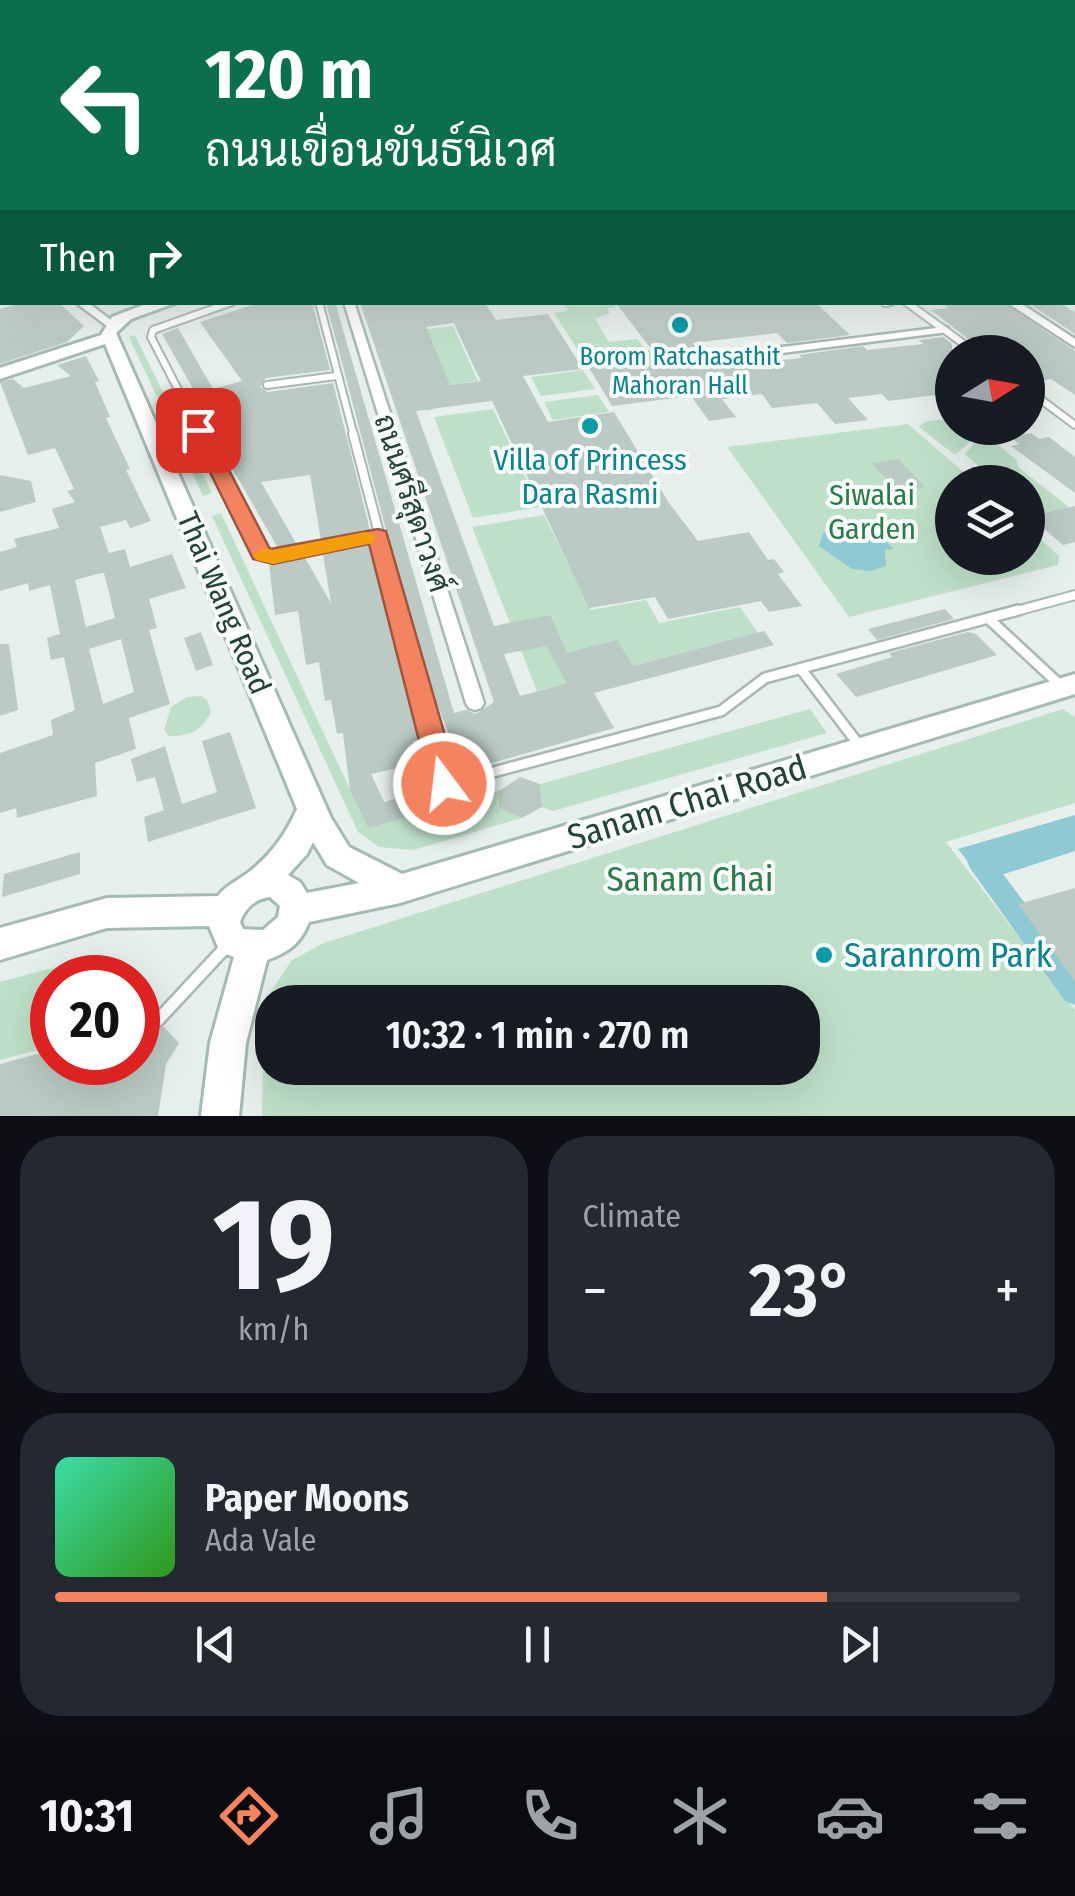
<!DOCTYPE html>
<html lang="en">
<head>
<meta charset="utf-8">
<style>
	body { margin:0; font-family:"Fira Sans Condensed",Sarabun,sans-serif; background:#242831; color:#f1f3f6; height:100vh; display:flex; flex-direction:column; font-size:38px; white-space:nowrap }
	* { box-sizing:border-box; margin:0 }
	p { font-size:32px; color:#9ea1a6 }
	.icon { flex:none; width:55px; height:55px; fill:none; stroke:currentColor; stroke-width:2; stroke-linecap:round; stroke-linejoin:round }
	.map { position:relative; height:1116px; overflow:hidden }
	.details { display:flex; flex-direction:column; gap:20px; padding:20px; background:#0d0f14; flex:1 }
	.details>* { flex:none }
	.hud { position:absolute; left:0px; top:0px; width:1075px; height:305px; box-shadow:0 10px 40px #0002; background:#0b6e4f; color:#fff; overflow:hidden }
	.needle { width:65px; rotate:79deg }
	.buttons { position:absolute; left:935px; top:335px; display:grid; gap:20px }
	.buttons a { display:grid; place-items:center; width:110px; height:110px; border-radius:50%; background:#171b24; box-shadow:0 10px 40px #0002; font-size:50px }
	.speed { position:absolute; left:30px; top:955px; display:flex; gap:20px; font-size:50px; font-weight:700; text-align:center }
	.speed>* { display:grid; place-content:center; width:130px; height:130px; border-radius:50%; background:#171b24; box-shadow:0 10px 40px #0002; line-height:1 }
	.speed .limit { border:15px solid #d22; background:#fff; color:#111 }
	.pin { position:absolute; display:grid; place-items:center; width:85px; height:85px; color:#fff; margin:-42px; border-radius:20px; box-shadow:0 5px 15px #0006 }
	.me { position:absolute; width:110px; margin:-55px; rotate:345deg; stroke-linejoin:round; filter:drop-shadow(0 0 8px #0008) }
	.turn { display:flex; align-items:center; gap:35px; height:210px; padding:0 40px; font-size:45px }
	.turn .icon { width:130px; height:130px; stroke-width:2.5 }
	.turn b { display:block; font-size:70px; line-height:85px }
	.then { display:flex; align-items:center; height:95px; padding:0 40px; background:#0003; gap:20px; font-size:38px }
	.big { font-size:75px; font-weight:600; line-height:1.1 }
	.details .tile { flex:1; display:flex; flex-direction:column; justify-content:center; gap:15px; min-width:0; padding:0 35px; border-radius:40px; background:#242831 }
	.details .dial { align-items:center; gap:0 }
	.dial b { font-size:130px; line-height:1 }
	.song { display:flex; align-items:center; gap:30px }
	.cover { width:120px; height:120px; border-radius:15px; background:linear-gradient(135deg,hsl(160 70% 55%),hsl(110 70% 35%)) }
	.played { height:10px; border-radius:5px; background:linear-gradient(90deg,#f4845f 80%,#363941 80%) }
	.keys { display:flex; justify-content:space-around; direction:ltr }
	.heat { display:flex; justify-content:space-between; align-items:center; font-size:55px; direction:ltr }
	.details .tiles { flex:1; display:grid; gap:20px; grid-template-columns:1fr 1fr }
	.tile:last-child { grid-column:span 2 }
	.trip { position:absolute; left:255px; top:985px; width:565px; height:100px; border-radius:40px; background:#171b24; box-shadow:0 10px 40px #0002; font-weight:600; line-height:100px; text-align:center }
	.dock { display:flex; height:160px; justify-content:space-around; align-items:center; background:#090b0e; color:#9ea1a6 }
	.dock .icon { width:70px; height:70px }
	.dock .on { color:#f4845f }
	.dock b { font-size:45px; color:#f1f3f6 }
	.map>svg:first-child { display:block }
</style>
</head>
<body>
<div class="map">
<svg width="1075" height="1116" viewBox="0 0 1075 1116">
	<rect width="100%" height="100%" fill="#e6efeb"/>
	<!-- green -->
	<path fill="#bfe0c8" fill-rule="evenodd" d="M563 303H612L616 307 607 308 610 313 595 319 609 342 637 339 646 350 692 344 681 361 619 375 609 358 585 361 554 313 569 311Z
		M453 326 478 381 433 387 435 409 426 411 396 333Z
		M135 335 212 493 203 496 129 337Z
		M583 370 595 389 541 396 531 377Z
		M598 395 609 412 553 420 544 402Z
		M493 409 540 507 473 518 434 417Z
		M952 418V428H995L980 434 955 455 919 427 924 422Z
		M908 424 975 482H952V558H1028V528L1059 556 1058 565 849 617 727 447Z
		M993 433 1005 442 997 444 1016 459 1019 468 1069 507 1028 516V482H985L978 476 987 474 965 454 977 440Z
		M221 513 368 828 499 791V808L522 818 413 850 379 847 358 832 212 516Z
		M544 515 591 610 646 600 659 623 740 607 758 633 537 691 472 527Z
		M201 696 207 700 211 712C202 731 190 736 169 736L164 730 171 707 187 697Z
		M810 709 827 733 553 811 542 807 540 784Z
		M1063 709 1075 717V803L946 842 1075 1010V1116H262L264 1002 292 960 324 943ZM272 1002H802V1068H272Z
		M94 957 107 963 121 977 52 978V1046L0 1060V982Z"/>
	<!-- water -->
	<path fill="#8ec9d4" d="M854 526 875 532 894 549 885 550 886 566 871 571 852 569 819 546 823 533Z
		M1075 815V851L983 881 958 849Z"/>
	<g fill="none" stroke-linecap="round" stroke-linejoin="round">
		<!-- canal -->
		<path fill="#8ec9d4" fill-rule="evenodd" d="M979 850 988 854 1075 970V1005L1065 1001 970 868 967 861 970 854Z"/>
	</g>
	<!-- building -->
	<path fill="#bbcac4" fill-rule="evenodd" d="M58 302 84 326 67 342 0 364V309L24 302Z
		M261 302H312L330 370 266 378 260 387 268 392 333 383 370 530 321 540 310 475 261 482 297 545 278 548 190 395 196 394 162 334 178 328 213 389 242 381 200 322Z
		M326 302H335L454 713 466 710 476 714 494 702 360 302H484L496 320 548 314 583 369 523 376 548 422 614 412 669 503 698 541 749 532 768 560 774 559 784 572 778 574 802 606 769 612 761 601 668 619 655 597 589 608 492 401 416 411 494 626 550 615 567 653 617 640 633 666 764 631 774 645 594 693 614 728 464 771 423 670ZM454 323 472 363 481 381 450 385 426 327ZM546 646 567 683 520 696 504 654Z
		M615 302H815L850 335 787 343 777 333 693 343 703 355 700 360 712 367 802 358 799 355 863 346 867 350 923 344 919 340 943 337 952 344V393L888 401 882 394 848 398 868 420 835 424 817 403 772 408 762 394 722 399 736 417 709 421 691 396 612 406 585 361 609 358 616 369 662 363Z
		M941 302H1002L1075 351V395L1051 379 1028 383V352H991L980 348 931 310 948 308Z
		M1027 302H1059L1075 312V334Z
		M86 356 99 381 95 382 110 417 106 418 130 469 126 470 151 521 130 528 126 520 100 527 109 553 125 549 130 567 172 554 186 588 149 599 157 628 149 630 170 704 129 718 136 749 95 763 97 796 17 818 16 808 0 813V753L53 735 51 720 75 710 64 657 51 660 47 638 60 634 50 585 29 591 28 583 0 591V552L17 547 14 539 59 528 52 509 75 502 67 491 74 489 55 448 28 455 0 382 13 379 24 388 71 376 57 365ZM101 573H104L115 618 86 627 75 580ZM121 639 134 692 103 704 89 649Z
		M1031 433 1039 439 1049 437 1075 457V493L1011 446 1019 444 1010 437Z
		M899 459 925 487 897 491 872 463Z
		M0 475 31 481 36 502 0 512Z
		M1075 506V542L1063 545 1029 516Z
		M374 544 430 761 371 774 384 802 413 794 419 814 368 828 350 790 343 733 337 734 331 700 325 701 319 662 306 665 298 611 275 615 269 564 305 558 331 603 323 555Z
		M945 609 954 619 877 640 868 629Z
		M201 632 213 665 196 671 184 638Z
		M968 632 976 634 997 655 856 697 836 674 892 657 889 653Z
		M0 644H9L18 710 0 716Z
		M230 732 256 808 148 842 144 817 164 810 155 777 137 782 131 759 165 746 182 804 217 792 202 741Z
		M520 777 540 784 542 807 522 818 499 808V791Z
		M80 852V874L2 897 4 874Z
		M1075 888V981L1018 904Z
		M138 1001 151 1014V1026L164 1027 179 1043 166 1064 158 1116H0V1064L52 1050V1062H138Z"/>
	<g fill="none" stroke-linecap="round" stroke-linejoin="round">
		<defs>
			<path id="lane-far3" d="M319 302 354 436
				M906 302 975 352
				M885 303 891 302
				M267 385 336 376
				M1028 390 1075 425
				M202 436 151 337 153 330 232 302"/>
			<path id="lane-far2" d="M201 434 262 554 273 557 378 536
				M353 434 400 613
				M1009 613 1075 595"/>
			<path id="lane-far1" d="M399 610 445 785 721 711 765 678 1018 610
				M989 619 1059 684
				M801 669 859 745"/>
			<path id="lane" d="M158 1020 225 948"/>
			<path id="street" d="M1072 276H1075V282H1072Z
				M75 302H87L116 324 107 326Z
				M344 302H354L484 703 481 708 475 710 469 708 466 703Z
				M1006 302H1019L1075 339V347Z
				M944 327 948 328V332L710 362 704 359 710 356Z"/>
			<path id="secondary" d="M1072 188 1075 189V197L1072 196Z
				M151 302H178L131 319 116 333 331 818 349 847 402 874 1075 674V694L400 903 309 922C300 944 289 952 267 960L246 1043 239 1116H201L210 1043 234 957 220 952 209 926 107 928 0 960V928L107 898 218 896C227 884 238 881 249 872 271 855 286 834 297 809L105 344 0 379V368L101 335 112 317ZM313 842 327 865 359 883 307 893 300 882 288 875 307 854ZM270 897 280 906 278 917 263 930 243 929 240 922C245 908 255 899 270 897Z"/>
		</defs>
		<!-- lane-far3 casing -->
		<use href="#lane-far3" stroke="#a8b8b2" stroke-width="10"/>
		<!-- lane-far2 casing -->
		<use href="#lane-far2" stroke="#a8b8b2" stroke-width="12"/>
		<!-- lane-far1 casing -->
		<use href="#lane-far1" stroke="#a8b8b2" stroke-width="14"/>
		<!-- lane casing -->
		<use href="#lane" stroke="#a8b8b2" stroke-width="16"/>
		<!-- street casing -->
		<use href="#street" stroke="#a8b8b2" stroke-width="5"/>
		<!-- secondary casing -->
		<use href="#secondary" stroke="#a4bbb3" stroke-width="6"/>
		<!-- lane-far3 -->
		<use href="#lane-far3" stroke="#fff" stroke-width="6"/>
		<!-- lane-far2 -->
		<use href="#lane-far2" stroke="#fff" stroke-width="8"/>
		<!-- lane-far1 -->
		<use href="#lane-far1" stroke="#fff" stroke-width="9"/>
		<!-- lane -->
		<use href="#lane" stroke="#fff" stroke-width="11"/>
		<!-- street -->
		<use href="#street" fill="#fff" fill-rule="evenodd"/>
		<!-- secondary -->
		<use href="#secondary" fill="#fff" fill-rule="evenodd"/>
	</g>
	<!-- sky -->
	<linearGradient id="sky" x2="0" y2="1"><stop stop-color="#84bce0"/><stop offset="0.54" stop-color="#f4f8f6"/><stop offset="1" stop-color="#f4f8f6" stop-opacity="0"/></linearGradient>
	<rect width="1075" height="341" fill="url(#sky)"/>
	<!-- route -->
	<path fill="#f4845f" stroke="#9f563e" stroke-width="2.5" d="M198 424 208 430 270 549 378 529 386 531 459 784 455 793 444 796 434 793 430 784 369 544 273 564 253 559 189 430Z"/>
	<!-- slow -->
	<path fill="#f59e0b" d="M365 532 373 534 376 538 373 543 273 564 256 560 253 555 264 548 273 550Z"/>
	<!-- markers -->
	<g fill="#0f9aa8" stroke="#f7fbf9" stroke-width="4">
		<circle cx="680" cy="325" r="10"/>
		<circle cx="590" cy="426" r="10"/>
		<circle cx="824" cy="955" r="10"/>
	</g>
	<g text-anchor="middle" stroke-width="8" stroke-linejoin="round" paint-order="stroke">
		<!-- far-culture labels -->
		<g font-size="25" fill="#0d838f" stroke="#f7fbf9">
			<text x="680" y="365">Borom Ratchasathit<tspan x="680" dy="29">Mahoran Hall</tspan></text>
		</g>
		<!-- culture labels -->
		<g font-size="30" fill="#0d838f" stroke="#f7fbf9">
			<text x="590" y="470">Villa of Princess<tspan x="590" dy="34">Dara Rasmi</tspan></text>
		</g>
		<!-- park labels -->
		<g font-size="30" fill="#2d7a4b" stroke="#f7fbf9">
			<text x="872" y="505">Siwalai<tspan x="872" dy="34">Garden</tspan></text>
		</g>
		<!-- street labels -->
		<g font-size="30" fill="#24423a" stroke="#f7fbf9">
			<text transform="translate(412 503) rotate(72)" y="10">ถนนศรีสุดาวงศ์</text>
			<text transform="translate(224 603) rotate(67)" y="10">Thai Wang Road</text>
		</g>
		<!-- near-street labels -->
		<g font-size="35" fill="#24423a" stroke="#f7fbf9">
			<text transform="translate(687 802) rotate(-17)" y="12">Sanam Chai Road</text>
		</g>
		<!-- near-park labels -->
		<g font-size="35" fill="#2d7a4b" stroke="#f7fbf9">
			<text x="690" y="891">Sanam Chai</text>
		</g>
		<!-- near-culture labels -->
		<g font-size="35" fill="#0d838f" stroke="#f7fbf9" text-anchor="start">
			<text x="844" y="967">Saranrom Park</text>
		</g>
	</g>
</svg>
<div class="buttons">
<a><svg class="needle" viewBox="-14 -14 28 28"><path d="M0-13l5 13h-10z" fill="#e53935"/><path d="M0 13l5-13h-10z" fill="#9ea1a6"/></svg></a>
<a><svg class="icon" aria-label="layers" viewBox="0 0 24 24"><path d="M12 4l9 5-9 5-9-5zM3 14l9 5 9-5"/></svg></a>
</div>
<div class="speed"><div class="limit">20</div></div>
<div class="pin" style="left:198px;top:430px;background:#d93025"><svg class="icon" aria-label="arrive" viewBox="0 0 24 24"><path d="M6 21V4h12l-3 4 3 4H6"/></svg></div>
<svg class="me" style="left:444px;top:784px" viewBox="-20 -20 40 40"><circle r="17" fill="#f4845f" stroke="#fff" stroke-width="3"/><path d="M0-11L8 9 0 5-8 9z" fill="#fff"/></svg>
<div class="trip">10:32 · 1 min · 270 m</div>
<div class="hud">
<div class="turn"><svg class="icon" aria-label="left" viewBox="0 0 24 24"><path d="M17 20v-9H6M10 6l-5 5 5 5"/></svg><div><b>120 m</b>ถนนเขื่อนขันธ์นิเวศ</div></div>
<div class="then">Then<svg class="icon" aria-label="right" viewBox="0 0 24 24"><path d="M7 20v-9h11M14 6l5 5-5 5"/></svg></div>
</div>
</div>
<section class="details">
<div class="tiles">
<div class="tile dial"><b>19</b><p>km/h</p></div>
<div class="tile"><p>Climate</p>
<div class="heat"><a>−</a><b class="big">23°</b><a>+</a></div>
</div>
<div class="tile">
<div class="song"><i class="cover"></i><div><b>Paper Moons</b><p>Ada Vale</p></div></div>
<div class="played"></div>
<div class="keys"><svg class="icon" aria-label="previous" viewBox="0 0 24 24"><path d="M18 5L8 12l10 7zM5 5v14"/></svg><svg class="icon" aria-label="pause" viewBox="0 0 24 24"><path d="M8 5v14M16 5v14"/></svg><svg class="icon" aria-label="next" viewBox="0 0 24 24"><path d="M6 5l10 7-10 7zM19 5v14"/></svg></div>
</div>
</div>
</section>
<nav class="dock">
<b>10:31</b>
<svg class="icon on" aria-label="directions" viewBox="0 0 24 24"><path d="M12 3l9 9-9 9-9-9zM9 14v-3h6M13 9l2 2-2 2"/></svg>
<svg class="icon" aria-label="music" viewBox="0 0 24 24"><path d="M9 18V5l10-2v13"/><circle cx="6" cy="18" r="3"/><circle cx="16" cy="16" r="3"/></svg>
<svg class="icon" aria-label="phone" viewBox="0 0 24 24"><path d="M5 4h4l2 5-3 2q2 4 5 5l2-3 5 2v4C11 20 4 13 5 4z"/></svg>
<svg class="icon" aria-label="climate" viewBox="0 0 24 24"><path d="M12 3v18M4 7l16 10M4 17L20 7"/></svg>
<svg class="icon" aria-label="car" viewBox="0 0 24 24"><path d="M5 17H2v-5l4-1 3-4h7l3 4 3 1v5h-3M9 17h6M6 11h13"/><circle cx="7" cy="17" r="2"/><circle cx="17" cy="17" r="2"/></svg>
<svg class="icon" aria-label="filters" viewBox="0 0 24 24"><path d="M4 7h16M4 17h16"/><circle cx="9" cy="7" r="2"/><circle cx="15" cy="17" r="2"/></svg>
</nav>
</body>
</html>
